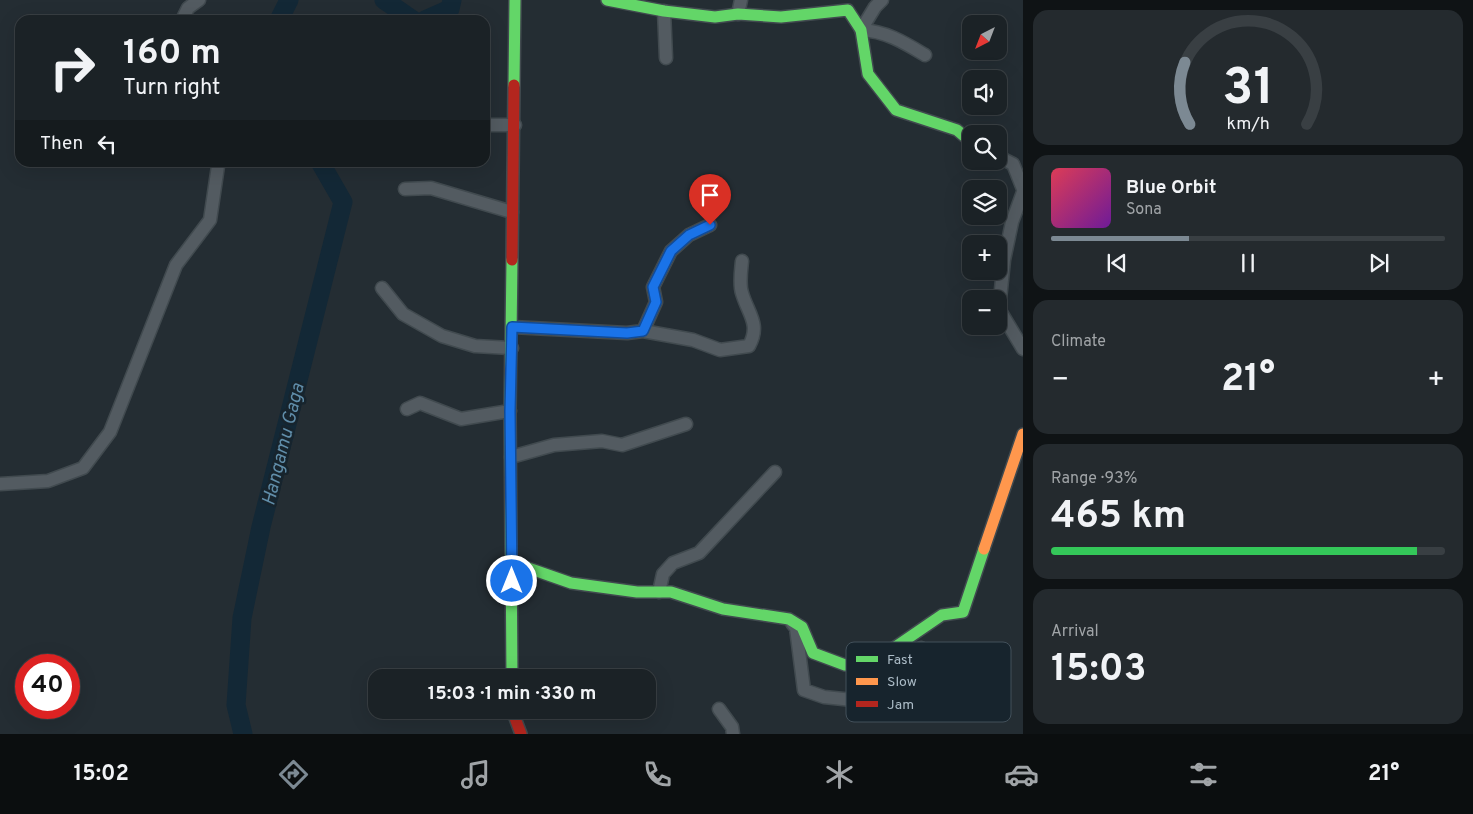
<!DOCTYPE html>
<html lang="en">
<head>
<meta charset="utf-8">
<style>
	body { margin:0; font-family:Overpass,sans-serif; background:#242a2e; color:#f1f3f6; height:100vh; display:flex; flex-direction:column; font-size:19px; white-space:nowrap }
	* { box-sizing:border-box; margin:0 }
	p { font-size:16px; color:#a0a4a7 }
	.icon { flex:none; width:28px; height:28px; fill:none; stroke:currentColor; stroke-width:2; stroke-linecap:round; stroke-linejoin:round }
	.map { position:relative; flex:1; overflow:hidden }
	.details { display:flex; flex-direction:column; gap:10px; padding:10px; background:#0f1315; width:450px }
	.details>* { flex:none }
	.top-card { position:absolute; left:15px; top:15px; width:475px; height:152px; border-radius:15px; box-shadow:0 5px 20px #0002,0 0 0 1px #393f43; background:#1b2226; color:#f1f3f6; overflow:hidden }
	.needle { width:32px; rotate:222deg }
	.fabs { position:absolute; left:962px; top:15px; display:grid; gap:10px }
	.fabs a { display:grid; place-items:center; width:45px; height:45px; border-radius:10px; background:#1b2226; box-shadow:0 5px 20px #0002,0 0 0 1px #393f43; font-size:25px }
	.speed { position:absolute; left:15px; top:654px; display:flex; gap:10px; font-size:25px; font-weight:700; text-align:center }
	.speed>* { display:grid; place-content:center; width:65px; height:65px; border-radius:50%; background:#1b2226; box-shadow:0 5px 20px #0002,0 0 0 1px #393f43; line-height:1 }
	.speed .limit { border:8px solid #d22; background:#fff; color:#111 }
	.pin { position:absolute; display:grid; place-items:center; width:42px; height:42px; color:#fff; margin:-51px -21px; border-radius:50% 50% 50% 0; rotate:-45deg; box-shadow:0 0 5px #0007 }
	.pin .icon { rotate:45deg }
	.me { position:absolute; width:55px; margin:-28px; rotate:0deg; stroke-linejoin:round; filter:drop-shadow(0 0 4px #0008) }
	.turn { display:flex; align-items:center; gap:18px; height:105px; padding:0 25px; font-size:22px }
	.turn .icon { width:65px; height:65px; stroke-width:2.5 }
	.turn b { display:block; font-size:35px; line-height:42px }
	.then { display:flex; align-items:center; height:48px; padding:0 25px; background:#0003; gap:10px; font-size:19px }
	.big { font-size:38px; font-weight:700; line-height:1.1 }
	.details .tile { flex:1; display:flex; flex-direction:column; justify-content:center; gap:8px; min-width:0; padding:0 18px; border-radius:15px; background:#242a2e }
	.details .dial { align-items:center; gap:0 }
	.dial svg { height:130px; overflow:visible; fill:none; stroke:#393f43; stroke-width:7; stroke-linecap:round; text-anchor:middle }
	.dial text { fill:#f1f3f6; stroke:none }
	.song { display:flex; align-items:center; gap:15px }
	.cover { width:60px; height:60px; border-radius:8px; background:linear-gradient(135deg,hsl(350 70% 55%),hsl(280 70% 35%)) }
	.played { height:5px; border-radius:2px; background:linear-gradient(90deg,#7c8993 35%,#393f43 35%) }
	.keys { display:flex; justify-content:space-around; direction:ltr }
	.heat { display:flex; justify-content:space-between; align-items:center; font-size:28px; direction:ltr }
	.charge { height:8px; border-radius:4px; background:linear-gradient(90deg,#34c759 93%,#393f43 0) }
	.trip { position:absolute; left:368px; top:669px; width:288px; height:50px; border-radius:15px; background:#1b2226; box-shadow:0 5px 20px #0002,0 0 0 1px #393f43; font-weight:700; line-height:50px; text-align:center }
	.menu { display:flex; height:80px; justify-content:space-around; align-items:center; background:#0b0e0f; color:#a0a4a7 }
	.menu .icon { width:35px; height:35px }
	.menu .current { color:#7c8993 }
	.menu b { font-size:22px; color:#f1f3f6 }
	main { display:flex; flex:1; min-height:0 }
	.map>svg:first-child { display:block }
</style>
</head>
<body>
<main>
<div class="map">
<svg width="1023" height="734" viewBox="0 0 1023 734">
	<rect width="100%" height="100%" fill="#242d33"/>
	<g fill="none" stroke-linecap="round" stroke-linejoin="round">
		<!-- river -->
		<path stroke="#132836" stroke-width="19" d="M384 0 413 20
			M279 20 289 0
			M425 20 450 9 452 0
			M243 734 236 705 242 618 261 527 343 202 320 162"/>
		<defs>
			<path id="street" d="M882 0 875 7 861 30C886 31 905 43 925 55
				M664 11 666 58
				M738 14 741 0
				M182 20 188 8 199 0
				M485 125H515
				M999 157 1013 164 1023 189
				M405 189 431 188 512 212
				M1023 192 1012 222 1004 260 999 309 1023 349
				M382 288 403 314 442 336 475 346 512 348
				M512 327 627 333 643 331 693 340 720 350 749 346C761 324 748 314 742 293 739 284 741 271 742 261
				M643 331 656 302 653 287 671 251 689 235 710 225
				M407 409 420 403 461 419 510 411
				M511 457 554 445 602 441 622 445 686 424
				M0 484 48 481 83 468 110 432 176 265 210 220 218 166 217 162
				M659 592 663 574 673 563 699 553 775 472
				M792 623 796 628 804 690 824 697 872 702 891 698 908 676C903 664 912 655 921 648
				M719 709 732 727 733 734"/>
			<path id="fast" d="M607 0 664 11 715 17 738 14 781 17 848 10 861 30 868 74 896 110 957 130 971 142
				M514 85 515 0
				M512 260 510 411 512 678
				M511 562 571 583 637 592H671L723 609 789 619 802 627 813 653 845 665 866 667 942 615 963 612 984 549"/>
			<path id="slow" d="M984 549 1023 434"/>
			<path id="jam" d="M512 260 514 85
				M512 710 521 734"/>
		</defs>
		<!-- street casing -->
		<use href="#street" stroke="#414a4f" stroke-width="15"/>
		<!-- fast casing -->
		<use href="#fast" stroke="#414a4f" stroke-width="14"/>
		<!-- slow casing -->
		<use href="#slow" stroke="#414a4f" stroke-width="14"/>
		<!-- jam casing -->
		<use href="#jam" stroke="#414a4f" stroke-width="14"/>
		<!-- street -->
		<use href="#street" stroke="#535b61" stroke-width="12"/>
		<!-- fast -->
		<use href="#fast" stroke="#63d668" stroke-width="11"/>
		<!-- slow -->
		<use href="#slow" stroke="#ff974d" stroke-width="11"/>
		<!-- jam -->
		<use href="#jam" stroke="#b3261e" stroke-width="11"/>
	</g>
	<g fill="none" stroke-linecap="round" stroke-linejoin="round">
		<defs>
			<path id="route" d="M512 581 510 411 512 327 627 333 643 331 656 302 653 287 671 251 689 235 710 225"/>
		</defs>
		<!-- route casing -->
		<use href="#route" stroke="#114b97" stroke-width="12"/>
		<!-- route -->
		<use href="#route" stroke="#1a73e8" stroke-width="9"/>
	</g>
	<g text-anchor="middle" stroke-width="5" stroke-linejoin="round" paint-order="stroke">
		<!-- water labels -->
		<g font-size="19" font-style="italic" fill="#608da9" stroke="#17242d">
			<text transform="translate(282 444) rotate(-76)" y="7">Hangamu Gaga</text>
		</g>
	</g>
	<!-- legend -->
	<rect x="846" y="642" width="165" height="80" rx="8" fill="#17242d" stroke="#43515b" stroke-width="1"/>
	<rect x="856" y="656" width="22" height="6" fill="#63d668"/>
	<rect x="856" y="678" width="22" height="7" fill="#ff974d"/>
	<rect x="856" y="701" width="22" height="6" fill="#b3261e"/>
	<g font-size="14" fill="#abbbc6">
		<text x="887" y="664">Fast</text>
		<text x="887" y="686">Slow</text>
		<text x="887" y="709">Jam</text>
	</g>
</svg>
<div class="fabs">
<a><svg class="needle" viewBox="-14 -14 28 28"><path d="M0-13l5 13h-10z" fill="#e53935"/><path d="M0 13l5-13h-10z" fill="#a0a4a7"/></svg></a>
<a><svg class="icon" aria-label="sound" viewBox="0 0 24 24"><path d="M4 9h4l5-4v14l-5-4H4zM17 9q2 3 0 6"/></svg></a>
<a><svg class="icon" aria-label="search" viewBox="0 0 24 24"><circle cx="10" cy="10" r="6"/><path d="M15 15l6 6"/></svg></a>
<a><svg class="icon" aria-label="layers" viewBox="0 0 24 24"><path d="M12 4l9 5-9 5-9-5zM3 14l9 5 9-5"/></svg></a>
<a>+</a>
<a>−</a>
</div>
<div class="speed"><div class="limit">40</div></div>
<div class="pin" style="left:710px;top:225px;background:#d93025"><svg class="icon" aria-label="arrive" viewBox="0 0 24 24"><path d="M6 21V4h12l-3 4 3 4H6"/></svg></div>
<svg class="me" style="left:512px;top:581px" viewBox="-20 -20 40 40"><circle r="17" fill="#1a73e8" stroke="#fff" stroke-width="3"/><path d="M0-11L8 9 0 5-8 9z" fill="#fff"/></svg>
<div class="trip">15:03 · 1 min · 330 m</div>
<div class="top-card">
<div class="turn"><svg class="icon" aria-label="right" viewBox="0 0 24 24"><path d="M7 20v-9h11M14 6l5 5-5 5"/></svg><div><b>160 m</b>Turn right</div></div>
<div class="then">Then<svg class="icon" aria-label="left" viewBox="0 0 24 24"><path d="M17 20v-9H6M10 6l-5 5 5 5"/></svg></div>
</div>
</div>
<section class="details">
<div class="tile dial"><svg viewBox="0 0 100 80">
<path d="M14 69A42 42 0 1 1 86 69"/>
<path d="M14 69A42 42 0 0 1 11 31" stroke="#7c8993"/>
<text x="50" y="56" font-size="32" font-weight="700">31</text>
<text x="50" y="72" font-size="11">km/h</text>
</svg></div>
<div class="tile">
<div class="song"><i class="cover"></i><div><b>Blue Orbit</b><p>Sona</p></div></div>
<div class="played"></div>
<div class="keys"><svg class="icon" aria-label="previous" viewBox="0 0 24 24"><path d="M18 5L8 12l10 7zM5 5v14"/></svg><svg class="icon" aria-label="pause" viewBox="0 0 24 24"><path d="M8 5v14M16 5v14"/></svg><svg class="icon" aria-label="next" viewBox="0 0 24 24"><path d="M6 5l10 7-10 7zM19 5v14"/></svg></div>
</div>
<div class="tile"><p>Climate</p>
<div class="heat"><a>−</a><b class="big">21°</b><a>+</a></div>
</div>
<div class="tile"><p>Range · 93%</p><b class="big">465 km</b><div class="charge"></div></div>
<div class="tile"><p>Arrival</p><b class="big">15:03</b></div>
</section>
</main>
<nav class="menu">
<b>15:02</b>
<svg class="icon current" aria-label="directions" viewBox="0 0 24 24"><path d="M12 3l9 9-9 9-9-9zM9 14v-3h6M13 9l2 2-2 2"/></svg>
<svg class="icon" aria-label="music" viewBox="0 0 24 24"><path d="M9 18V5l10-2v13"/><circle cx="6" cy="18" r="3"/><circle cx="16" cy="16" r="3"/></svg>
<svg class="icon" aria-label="phone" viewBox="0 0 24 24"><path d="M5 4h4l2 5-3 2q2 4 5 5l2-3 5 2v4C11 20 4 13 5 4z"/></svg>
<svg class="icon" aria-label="climate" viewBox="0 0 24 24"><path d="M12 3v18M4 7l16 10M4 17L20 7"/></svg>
<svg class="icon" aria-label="car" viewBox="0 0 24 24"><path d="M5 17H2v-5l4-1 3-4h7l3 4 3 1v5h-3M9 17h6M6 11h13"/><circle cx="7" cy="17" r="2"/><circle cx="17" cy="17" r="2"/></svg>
<svg class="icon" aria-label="filters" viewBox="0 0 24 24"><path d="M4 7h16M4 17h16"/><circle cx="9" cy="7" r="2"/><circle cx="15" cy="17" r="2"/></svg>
<b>21°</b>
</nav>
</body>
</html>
